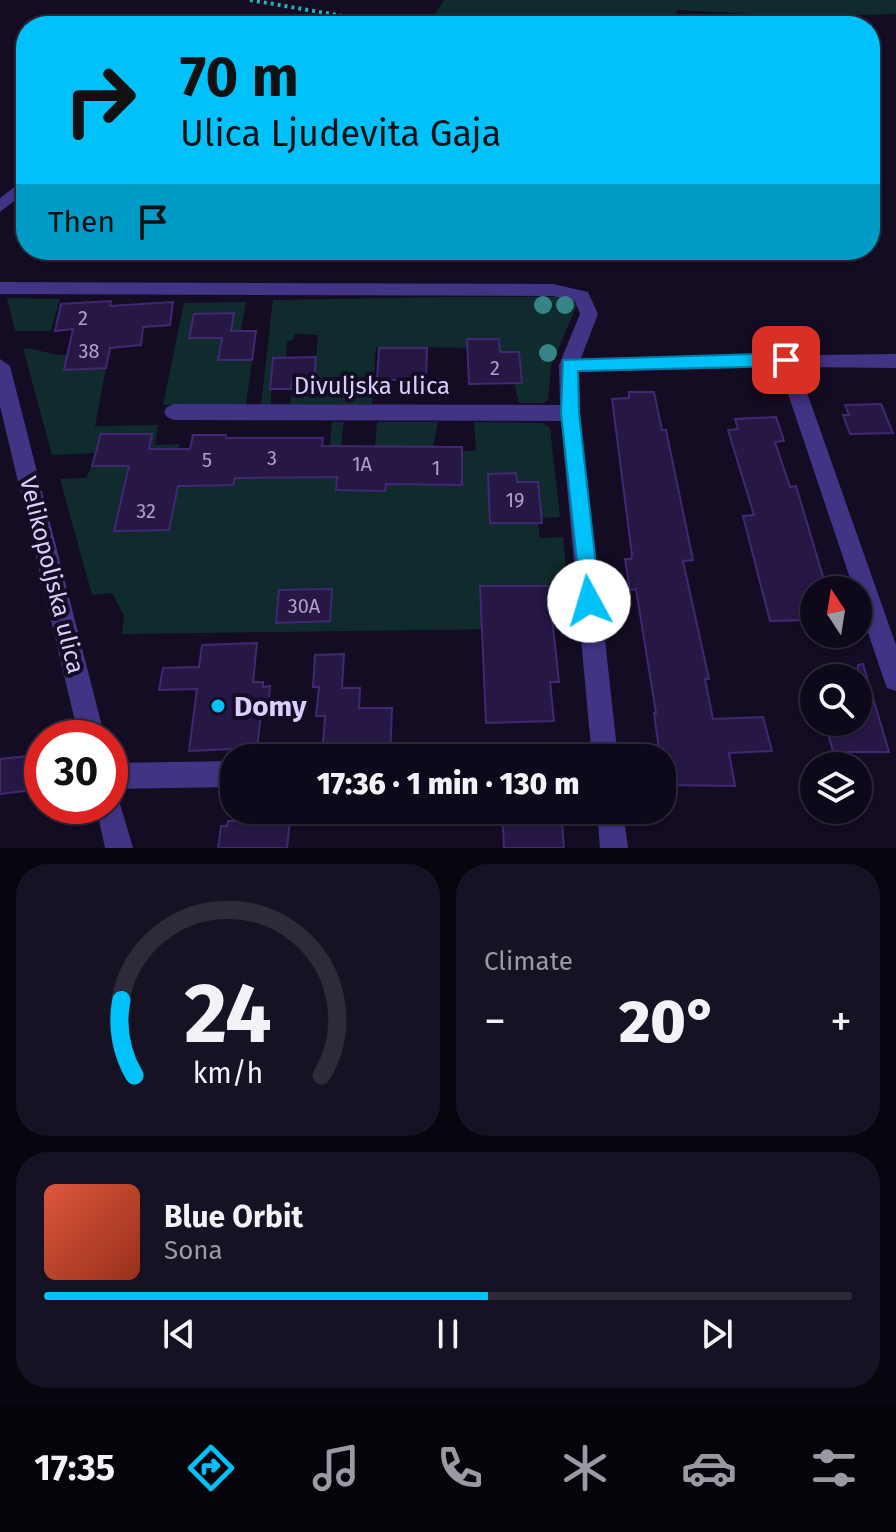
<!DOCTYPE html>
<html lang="en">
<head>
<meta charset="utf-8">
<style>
	body { margin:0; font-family:"Fira Sans",sans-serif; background:#171223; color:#f1f3f6; height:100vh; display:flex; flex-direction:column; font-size:30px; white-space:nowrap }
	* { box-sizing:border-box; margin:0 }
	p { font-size:26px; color:#9b9aa2 }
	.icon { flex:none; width:44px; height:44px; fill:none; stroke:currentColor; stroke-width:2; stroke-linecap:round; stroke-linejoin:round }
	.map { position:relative; height:848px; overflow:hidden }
	.side { display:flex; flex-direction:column; gap:16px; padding:16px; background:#08050e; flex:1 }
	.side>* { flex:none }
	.banner { position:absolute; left:16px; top:16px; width:864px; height:244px; border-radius:32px; box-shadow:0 2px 6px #0004,0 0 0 2px #2e2a39; background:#00c1f9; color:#111; overflow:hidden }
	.needle { width:52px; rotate:348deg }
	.fabs { position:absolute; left:800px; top:576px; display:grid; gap:16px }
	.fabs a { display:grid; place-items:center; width:72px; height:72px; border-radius:50%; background:#0e091a; box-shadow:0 2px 6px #0004,0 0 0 2px #2e2a39; font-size:40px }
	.speed { position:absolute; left:24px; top:720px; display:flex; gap:16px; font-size:40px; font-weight:700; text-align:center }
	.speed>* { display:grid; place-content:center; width:104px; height:104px; border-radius:50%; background:#0e091a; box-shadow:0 2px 6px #0004,0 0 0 2px #2e2a39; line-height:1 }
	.speed .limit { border:12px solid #d22; background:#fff; color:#111 }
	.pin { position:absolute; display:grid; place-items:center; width:68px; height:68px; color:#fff; margin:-34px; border-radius:16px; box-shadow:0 4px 12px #0006 }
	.me { position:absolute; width:88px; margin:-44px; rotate:354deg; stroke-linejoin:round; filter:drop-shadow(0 0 6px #0008) }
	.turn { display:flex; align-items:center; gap:28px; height:168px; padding:0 32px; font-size:36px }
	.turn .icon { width:104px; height:104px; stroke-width:2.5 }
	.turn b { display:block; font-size:56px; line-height:68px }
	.then { display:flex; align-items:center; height:76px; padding:0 32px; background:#0003; gap:16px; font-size:30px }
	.big { font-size:60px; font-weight:800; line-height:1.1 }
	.side .tile { flex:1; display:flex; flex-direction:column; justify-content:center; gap:12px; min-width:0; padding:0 28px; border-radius:32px; background:#171223 }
	.side .dial { align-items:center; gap:0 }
	.dial svg { height:208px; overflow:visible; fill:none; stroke:#2e2a39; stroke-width:7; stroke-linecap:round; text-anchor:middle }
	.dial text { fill:#f1f3f6; stroke:none }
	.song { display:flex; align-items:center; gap:24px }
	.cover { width:96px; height:96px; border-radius:12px; background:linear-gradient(135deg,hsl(10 70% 55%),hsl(10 70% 35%)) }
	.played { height:8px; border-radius:4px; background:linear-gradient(90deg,#00c1f9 55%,#2e2a39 55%) }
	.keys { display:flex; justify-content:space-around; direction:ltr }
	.heat { display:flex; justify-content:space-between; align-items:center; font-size:44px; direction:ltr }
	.side .tiles { flex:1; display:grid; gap:16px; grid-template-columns:1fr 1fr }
	.tile:last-child { grid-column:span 2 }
	.trip { position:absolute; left:220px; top:744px; width:456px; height:80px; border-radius:32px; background:#0e091a; box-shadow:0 2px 6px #0004,0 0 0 2px #2e2a39; font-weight:800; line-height:80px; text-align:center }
	.tab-bar { display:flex; height:128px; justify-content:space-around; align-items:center; background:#06040a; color:#9b9aa2 }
	.tab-bar .icon { width:56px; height:56px }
	.tab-bar .active { color:#00c1f9 }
	.tab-bar b { font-size:36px; color:#f1f3f6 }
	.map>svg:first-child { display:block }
</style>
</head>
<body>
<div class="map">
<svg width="896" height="848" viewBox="0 0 896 848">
	<rect width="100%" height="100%" fill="#130c23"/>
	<!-- green -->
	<path fill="#0f2b2e" d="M444 0H896V14L807 17 677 10 674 26H427Z
		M443 297H558L575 301 577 305 551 366 548 400 544 403H519L514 383H522L519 352H500L499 339H482V348L376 347 372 404H290L292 394 314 380 318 335 295 334 293 340 287 341 286 358 273 359 271 404 261 405 273 300Z
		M7 298 60 299 51 331H15Z
		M246 302 241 331 231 332 233 313 194 314 189 337 222 338 219 360H252L246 405H163L184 303Z
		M23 348C40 349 52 356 67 355L65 370 106 368 95 426 158 425 155 445 180 444 178 449 195 485H233L240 440 252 477H318L320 466 328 465 332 422H344L336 490H385L387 447 375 446 377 422H438L433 447 462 485V451H476L474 422 543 423 550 428 560 517 541 518 538 482H517L516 473 488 474 538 523 540 538 563 537 568 586H480L508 629 122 634 124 616 112 593 92 595 60 479 86 478 92 466H132L146 461 152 435 102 434 96 453 52 455Z"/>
	<!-- building -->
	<path fill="#261745" stroke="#402873" stroke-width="2" d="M111 301 110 306 173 302 170 325 143 327 141 345 110 348 106 368 64 370 73 329 55 331 61 304Z
		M234 313 231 331H256L252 360H218L222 338H189L194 314Z
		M467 339H499L500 352H519L522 383 469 384Z
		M379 348H427L426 380H377Z
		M316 357 314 380 292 381 291 389H270L273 358Z
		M629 392H654L662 430H666L693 560 683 561 709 679H705L713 719 763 717 772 751 729 753 735 786 664 785 654 713H656L636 589 630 590 625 559H631L632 555 612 399 629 398Z
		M881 404 893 433 850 434 843 415H849L845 405Z
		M776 417 784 441 775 442 790 487 796 486 827 590H814V620L770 621 743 516 754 515 728 430 738 429 735 419Z
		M101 434H152L149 449H190L193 435H226V438H323L322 446 462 447V485L386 484 385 491 336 490 337 477 235 478 233 485 178 486 169 530 114 531 129 466H92Z
		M516 473 517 482H538L542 523H490L488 474Z
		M480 586H556L559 618H552L559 682H550L554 721 486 723Z
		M332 589 330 621 276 623 279 590Z
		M257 643 253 682H263V687L270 686 268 713 261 714 257 748 189 751 197 689 159 690 163 668 199 667 202 645Z
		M344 654 342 688H360L359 708H392L390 758H365V753H360V743H323L325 716H316L319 687H313L315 655Z
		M863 664 889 752H833L825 722H858V665Z
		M38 755 32 790 0 794V759Z
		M244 810H291L287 848H218L221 826H227L228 821H243Z
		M502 810H561L564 848H504Z"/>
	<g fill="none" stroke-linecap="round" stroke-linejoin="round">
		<!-- path -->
		<path stroke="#26b1bb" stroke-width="4" stroke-dasharray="3 4" stroke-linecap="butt" d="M250 0 401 26"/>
		<!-- minor -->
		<path fill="#413485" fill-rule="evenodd" d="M26 178V192L0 212V198Z
			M0 282 553 284 588 292 598 314 581 358 896 354V368L798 367 896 645V691L887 688 884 680 858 603V590H854L779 367 579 372 580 413 618 758H592L561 421 174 420 167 417 164 412 167 407 174 404 560 405 559 365 580 314 575 301 553 296 0 294Z
			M0 359 10 366 105 738H79L0 406Z
			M234 761V787L110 789V763Z
			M110 793 118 797 133 848H105L96 806H110Z
			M597 810H623L628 848H600Z"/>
	</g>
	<!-- trees -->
	<g fill="#368485">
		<circle cx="543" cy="305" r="9"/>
		<circle cx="565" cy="305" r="9"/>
		<circle cx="548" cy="353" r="9"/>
	</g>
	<!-- route -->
	<path fill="#00c1f9" stroke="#007da2" stroke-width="2" d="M786 353 794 360 786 366 578 371 579 413 600 601 597 608 589 610 582 608 561 413 563 360Z"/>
	<!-- markers -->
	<circle fill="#00c1f9" stroke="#130c23" stroke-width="3" cx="218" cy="706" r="8"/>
	<g text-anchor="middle" stroke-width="8" stroke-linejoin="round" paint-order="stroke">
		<!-- number labels -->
		<g font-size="20" fill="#ada0d0">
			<text x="83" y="325">2</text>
			<text x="89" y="358">38</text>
			<text x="495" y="375">2</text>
			<text x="272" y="465">3</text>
			<text x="207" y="467">5</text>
			<text x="362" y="471">1A</text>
			<text x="436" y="475">1</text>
			<text x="515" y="507">19</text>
			<text x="146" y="518">32</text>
			<text x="304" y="613">30A</text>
		</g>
		<!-- street labels -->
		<g font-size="24" fill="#daceff" stroke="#130c23">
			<text x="372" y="394">Divuljska ulica</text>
			<text transform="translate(52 575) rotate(76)" y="8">Velikopoljska ulica</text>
		</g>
		<!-- near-poi labels -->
		<g font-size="28" font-weight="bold" fill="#daceff" stroke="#130c23" text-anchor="start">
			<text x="234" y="716">Domy</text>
		</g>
	</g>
</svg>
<div class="fabs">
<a><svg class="needle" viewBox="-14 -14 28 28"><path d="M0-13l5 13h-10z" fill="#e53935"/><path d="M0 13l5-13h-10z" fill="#9b9aa2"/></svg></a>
<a><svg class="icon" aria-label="search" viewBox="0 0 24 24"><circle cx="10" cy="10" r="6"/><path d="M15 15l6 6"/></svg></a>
<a><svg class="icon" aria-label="layers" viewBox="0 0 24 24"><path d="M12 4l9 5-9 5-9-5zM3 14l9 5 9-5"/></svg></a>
</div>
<div class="speed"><div class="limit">30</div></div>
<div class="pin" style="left:786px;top:360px;background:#d93025"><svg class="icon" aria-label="arrive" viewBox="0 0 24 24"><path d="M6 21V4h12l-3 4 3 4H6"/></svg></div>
<svg class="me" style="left:589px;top:601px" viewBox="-20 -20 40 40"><circle r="19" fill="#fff"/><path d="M0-13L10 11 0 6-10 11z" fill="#00c1f9"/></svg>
<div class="trip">17:36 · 1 min · 130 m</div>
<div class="banner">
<div class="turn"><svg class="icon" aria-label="right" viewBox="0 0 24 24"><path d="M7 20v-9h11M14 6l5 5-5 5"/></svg><div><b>70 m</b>Ulica Ljudevita Gaja</div></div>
<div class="then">Then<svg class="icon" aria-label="arrive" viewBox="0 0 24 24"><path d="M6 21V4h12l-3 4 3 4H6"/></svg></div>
</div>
</div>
<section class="side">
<div class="tiles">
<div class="tile dial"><svg viewBox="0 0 100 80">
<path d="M14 69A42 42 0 1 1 86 69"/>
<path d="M14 69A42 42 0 0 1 9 40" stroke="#00c1f9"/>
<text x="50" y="56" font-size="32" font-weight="700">24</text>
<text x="50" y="72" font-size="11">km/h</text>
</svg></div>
<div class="tile"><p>Climate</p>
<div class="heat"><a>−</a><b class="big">20°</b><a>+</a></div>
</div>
<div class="tile">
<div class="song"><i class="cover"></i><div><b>Blue Orbit</b><p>Sona</p></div></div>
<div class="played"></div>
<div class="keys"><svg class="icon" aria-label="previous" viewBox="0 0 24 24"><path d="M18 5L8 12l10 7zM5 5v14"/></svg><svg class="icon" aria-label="pause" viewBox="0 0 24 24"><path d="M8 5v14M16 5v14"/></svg><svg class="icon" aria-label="next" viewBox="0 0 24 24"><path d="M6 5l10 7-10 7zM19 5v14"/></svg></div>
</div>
</div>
</section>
<nav class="tab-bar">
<b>17:35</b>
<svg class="icon active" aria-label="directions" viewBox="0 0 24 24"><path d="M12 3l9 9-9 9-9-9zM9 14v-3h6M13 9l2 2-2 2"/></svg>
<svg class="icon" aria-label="music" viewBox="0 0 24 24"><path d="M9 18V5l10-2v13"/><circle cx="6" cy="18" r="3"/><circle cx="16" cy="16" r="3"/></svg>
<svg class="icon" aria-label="phone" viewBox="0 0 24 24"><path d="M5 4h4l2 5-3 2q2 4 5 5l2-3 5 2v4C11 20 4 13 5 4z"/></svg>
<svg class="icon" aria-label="climate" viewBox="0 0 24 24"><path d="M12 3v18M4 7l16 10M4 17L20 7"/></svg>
<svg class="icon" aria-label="car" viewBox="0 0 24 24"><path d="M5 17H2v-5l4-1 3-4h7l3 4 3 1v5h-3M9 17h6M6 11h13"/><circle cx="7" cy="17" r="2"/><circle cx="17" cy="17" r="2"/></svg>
<svg class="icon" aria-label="filters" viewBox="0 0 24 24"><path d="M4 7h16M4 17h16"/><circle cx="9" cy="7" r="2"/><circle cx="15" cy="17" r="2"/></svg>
</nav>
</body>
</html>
